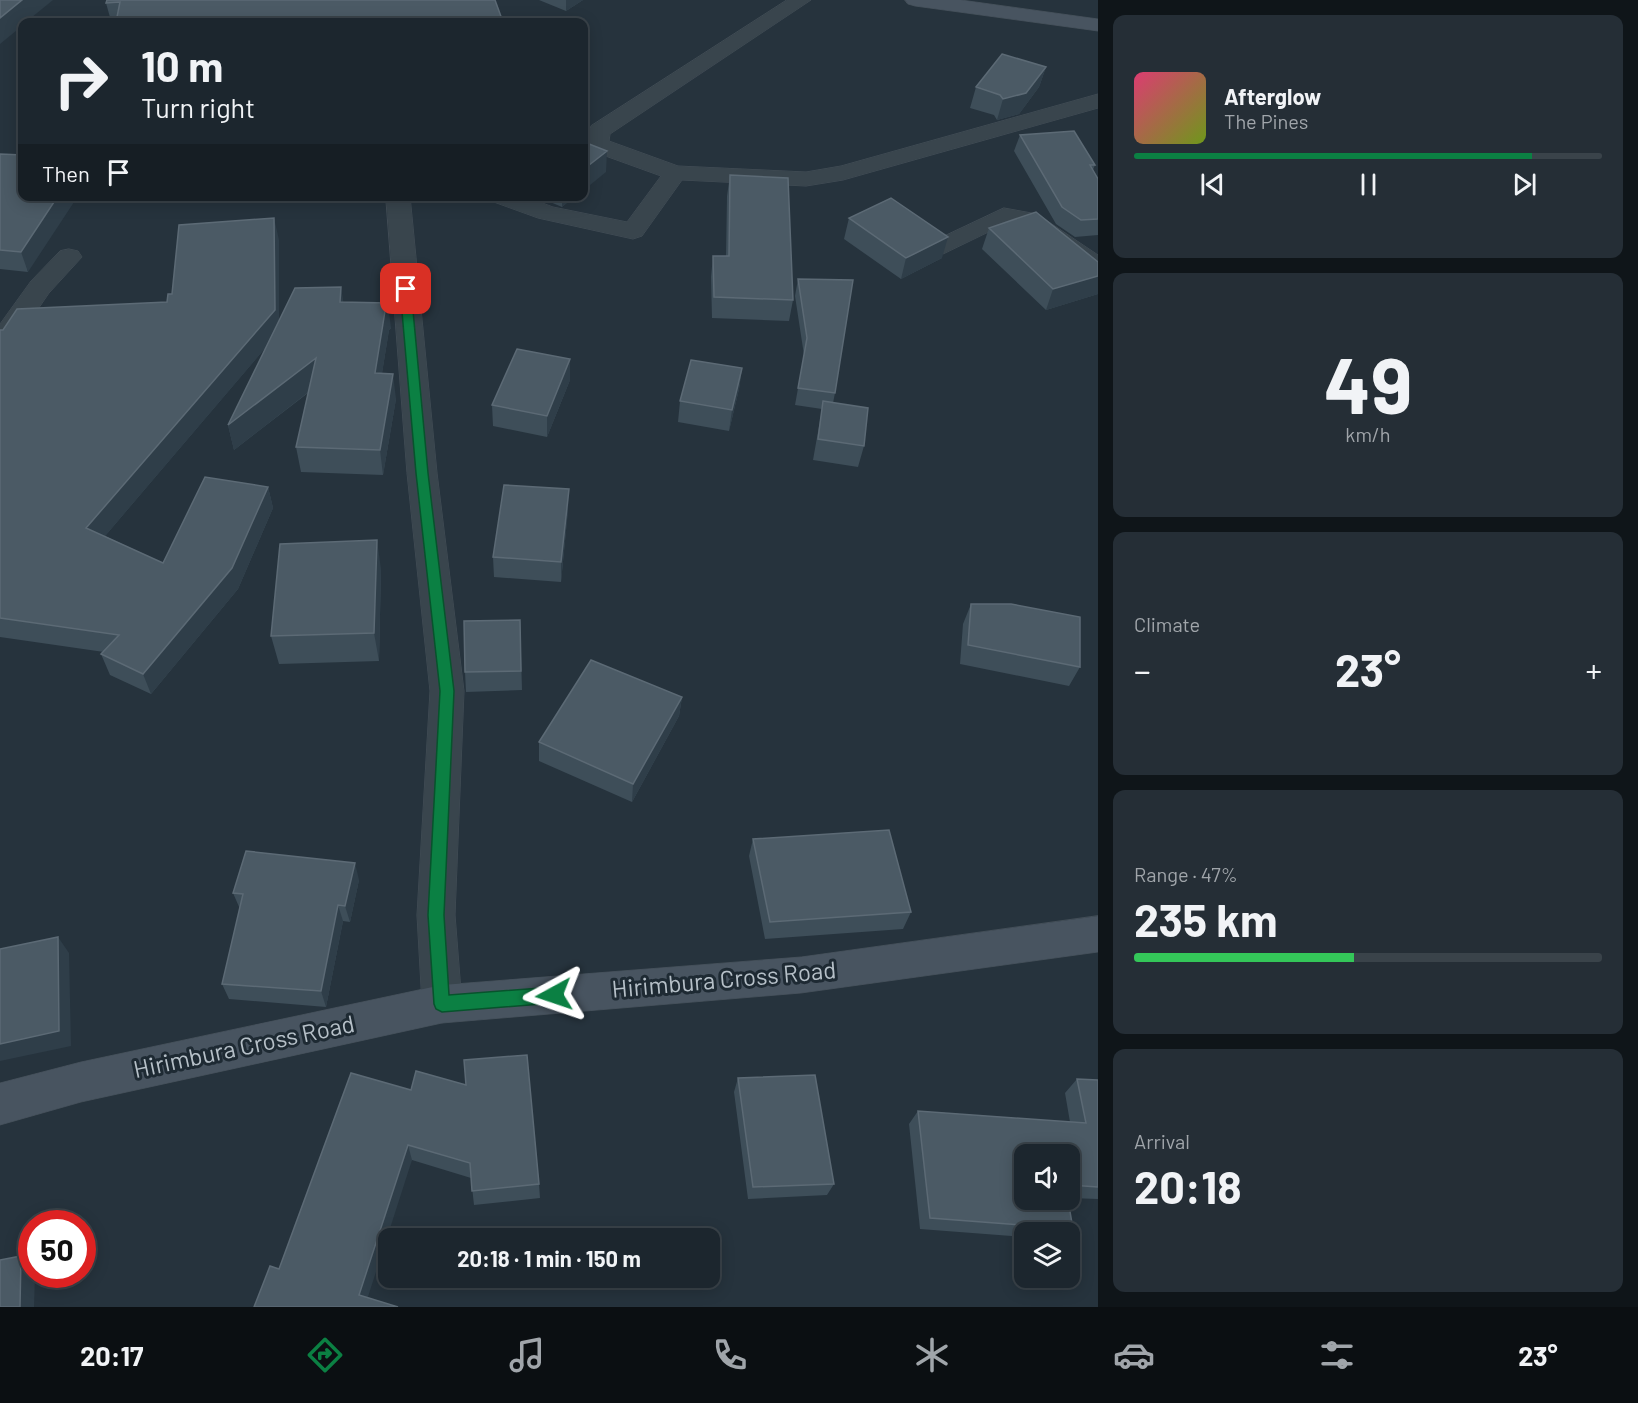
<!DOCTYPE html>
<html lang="en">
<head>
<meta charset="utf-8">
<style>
	body { margin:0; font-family:Barlow,sans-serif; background:#252e36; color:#f1f3f6; height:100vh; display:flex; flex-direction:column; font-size:22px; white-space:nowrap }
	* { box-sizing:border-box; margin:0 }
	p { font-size:20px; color:#a0a5aa }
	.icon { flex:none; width:33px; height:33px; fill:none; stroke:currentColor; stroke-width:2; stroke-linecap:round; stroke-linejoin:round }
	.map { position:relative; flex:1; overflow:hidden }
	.panel { display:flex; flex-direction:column; gap:15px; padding:15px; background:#0f1519; width:540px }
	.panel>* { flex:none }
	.hud { position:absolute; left:18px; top:18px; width:570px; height:183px; border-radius:12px; box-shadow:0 3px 15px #0003,0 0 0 2px #3a434a; background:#1c262e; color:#f1f3f6; overflow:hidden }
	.controls { position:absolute; left:1014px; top:1144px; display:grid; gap:12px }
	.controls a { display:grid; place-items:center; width:66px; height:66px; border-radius:12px; background:#1c262e; box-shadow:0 3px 15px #0003,0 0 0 2px #3a434a; font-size:30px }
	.speed { position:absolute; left:18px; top:1210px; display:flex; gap:12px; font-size:30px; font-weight:700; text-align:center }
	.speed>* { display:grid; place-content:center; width:78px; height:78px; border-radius:50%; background:#1c262e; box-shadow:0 3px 15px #0003,0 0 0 2px #3a434a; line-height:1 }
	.speed .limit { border:9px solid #d22; background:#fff; color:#111 }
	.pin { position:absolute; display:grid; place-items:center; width:51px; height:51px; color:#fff; margin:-26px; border-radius:12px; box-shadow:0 3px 9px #0006 }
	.me { position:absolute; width:66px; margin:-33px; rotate:265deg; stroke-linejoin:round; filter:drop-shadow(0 0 4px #0008) }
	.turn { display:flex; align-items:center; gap:21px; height:126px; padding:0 24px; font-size:27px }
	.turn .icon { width:78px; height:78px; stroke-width:2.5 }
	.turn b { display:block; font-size:42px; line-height:51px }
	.then { display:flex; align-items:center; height:57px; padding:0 24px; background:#0003; gap:12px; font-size:22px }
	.big { font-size:45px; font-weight:700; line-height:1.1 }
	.panel .card { flex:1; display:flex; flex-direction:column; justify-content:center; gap:9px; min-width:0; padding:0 21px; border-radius:12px; background:#252e36 }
	.panel .dial { align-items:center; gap:0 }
	.dial b { font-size:78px; line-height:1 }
	.song { display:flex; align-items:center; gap:18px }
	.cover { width:72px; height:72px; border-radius:9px; background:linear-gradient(135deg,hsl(340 70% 55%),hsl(80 70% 35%)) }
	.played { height:6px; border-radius:3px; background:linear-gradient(90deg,#0b8043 85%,#3a434a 85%) }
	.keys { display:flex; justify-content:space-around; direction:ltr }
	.heat { display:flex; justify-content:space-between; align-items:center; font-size:33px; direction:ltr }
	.charge { height:9px; border-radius:4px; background:linear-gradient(90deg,#34c759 47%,#3a434a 0) }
	.trip { position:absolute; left:378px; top:1228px; width:342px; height:60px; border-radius:12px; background:#1c262e; box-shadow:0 3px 15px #0003,0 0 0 2px #3a434a; font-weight:700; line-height:60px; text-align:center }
	.menu { display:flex; height:96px; justify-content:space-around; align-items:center; background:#0b0f12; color:#a0a5aa }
	.menu .icon { width:42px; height:42px }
	.menu .on { color:#0b8043 }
	.menu b { font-size:27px; color:#f1f3f6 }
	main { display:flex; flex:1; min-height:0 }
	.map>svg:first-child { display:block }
</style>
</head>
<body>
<main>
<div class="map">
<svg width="1098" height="1307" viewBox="0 0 1098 1307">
	<rect width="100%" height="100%" fill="#26333d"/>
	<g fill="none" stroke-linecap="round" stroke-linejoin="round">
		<defs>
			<path id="street" d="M787 0H811L610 134 609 141 678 166 806 172 841 166 1098 94V108L843 180 806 186 682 180 642 236 633 239 538 218 491 201 488 196H524L553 207 627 222 661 176 589 150 585 145 591 126Z
				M386 196H410L437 473 464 691 455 915 462 1004 456 1017 442 1023 428 1017 422 1004 417 915 430 691 407 473Z
				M1004 208 1037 214 1098 255V275L1089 273 1021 225 1007 223 943 254 934 251 930 246 934 241Z
				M69 249 78 251 82 257 49 293 10 350 0 353V324L31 281 60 251Z"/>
			<path id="secondary" d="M905 0H961L1098 19V31L915 6 908 4Z
				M1098 916V952L801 993 442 1023 81 1102 0 1125V1083L81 1062 442 985 801 957Z"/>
		</defs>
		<!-- street casing -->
		<use href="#street" stroke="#434e57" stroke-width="1"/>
		<!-- secondary casing -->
		<use href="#secondary" stroke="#434e57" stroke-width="1"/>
		<!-- street -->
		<use href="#street" fill="#39454d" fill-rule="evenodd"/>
		<!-- secondary -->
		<use href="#secondary" fill="#485460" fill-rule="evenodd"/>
	</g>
	<!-- wall -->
	<path fill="#3e4e59" d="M107 0 503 22 111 21 106 3Z
		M539 0H583L566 11Z
		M1046 67 1039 87 1019 114 997 120 994 115 970 108 976 87Z
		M1020 135 1095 165 1093 170 1098 179V235L1075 237 1056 224 1014 151Z
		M0 154 28 272 0 269Z
		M730 175 793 300 789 321 712 318 711 277 713 256H726L727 196Z
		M536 196H575L562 207Z
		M849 218 942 258 901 279 844 239Z
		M989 228 1098 262V294L1046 310 982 249Z
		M279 240V321L343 302 391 328 389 330 382 373 396 399 383 475 301 472 296 447 308 393 234 450 228 425 266 347 105 536 163 563 268 487 273 508 238 589 151 694 110 675 101 654 104 652 0 637V331L167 302 172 294Z
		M798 279 835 393 833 403 864 446 858 467 813 460 822 409 795 405 804 355 795 296Z
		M742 368 739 389 729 431 678 422 680 401Z
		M570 380 547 437 493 426 492 405Z
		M568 510 561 582 494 577 493 557Z
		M381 569 379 661 279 664 271 636Z
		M971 604 1080 667 1069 686 960 664 963 624Z
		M520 620 522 690 466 692 465 672Z
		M682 697 679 716 632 802 539 761V742Z
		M753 839 911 912 903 929 765 939 749 856Z
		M359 880 350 922 343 921 326 1007 229 999 222 984 240 909 233 893Z
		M738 1078 834 1184 827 1195 748 1199 734 1092Z
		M1077 1079 1098 1080V1199L1070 1198V1155H1024L1073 1229 1068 1233H1024V1237L920 1229 909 1124 918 1111 1070 1122 1065 1093Z
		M411 1090 539 1184 540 1198 474 1205 471 1178 412 1160 279 1269Z"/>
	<!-- shaded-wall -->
	<path fill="#2f3e49" d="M22 0H53L26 22H22V26L0 44V18Z
		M566 0H583L566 11Z
		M1046 67 1039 87 1019 114 997 120 1003 99Z
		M607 151 606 172 584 190V169Z
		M58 196H78L28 272 21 252Z
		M112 196H120L114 203Z
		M562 196H575L562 207Z
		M274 218 279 240V332L94 549 86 528Z
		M948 237 942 258 901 279 906 258Z
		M1098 276V294L1046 310 1053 289Z
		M341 287 345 312 340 302Z
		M388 303 391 328 389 330 378 398 375 373 386 305Z
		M316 358 320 383 234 450 228 425Z
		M570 359V380L547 437V416Z
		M742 368 739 389 729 431 732 410Z
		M393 374 396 399 383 475 380 450Z
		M268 487 273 508 238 589 151 694 143 674Z
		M569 489 568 510 561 582V562Z
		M377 540 381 569 379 661 374 633Z
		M682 697 679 716 632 802 633 784Z
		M355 863 359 880 350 922 345 906Z
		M338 905 343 921 326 1007 321 991Z
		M58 937 69 953 71 1046 0 1061V1044Z
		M408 1145 412 1160 365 1306 359 1295Z
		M21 1256 32 1263V1275H35L34 1307H20Z"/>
	<!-- building -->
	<path fill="#4b5a65" stroke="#5c6a75" stroke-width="1.5" d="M0 0H22L0 18Z
		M107 0H495L503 22H116L120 2 106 3Z
		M1002 54 1046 67 1026 93 1003 99 1000 95 976 87Z
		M1074 131 1095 165H1090L1098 179V219L1081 220 1062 207 1020 135Z
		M584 142 607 151 584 169Z
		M0 154 22 155V196H58L21 252 0 250Z
		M730 175 788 178 793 300 714 297 713 256H729Z
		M891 198 948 237 906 258 849 218Z
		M1036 212 1098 262V276L1053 289 989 228Z
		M274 218 275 310 86 528 163 563 205 477 268 487 232 568 143 674 101 654 119 635 0 618V330H3L17 309 167 302 168 294H172L179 225Z
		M798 279 853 280 835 393 798 388 807 338Z
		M341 287 340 302 388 303 386 305 375 373 393 374 380 450 296 447 316 358 228 425 295 288Z
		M517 349 570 359 547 416 492 405Z
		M691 360 742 368 732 410 680 401Z
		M823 401 868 408 864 446 818 439Z
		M504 485 569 489 561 562 493 557Z
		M377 540 374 633 271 636 280 544Z
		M971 604H1011L1080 617V667L968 645Z
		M520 620 521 671 465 672 464 621Z
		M591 660 682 697 633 784 539 742Z
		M889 830 911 912 770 922 753 839Z
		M246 851 355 863 345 906 338 905 321 991 222 984 243 894 233 893Z
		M58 937 59 1031 0 1044V949Z
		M527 1055 539 1184 472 1191 470 1163 408 1145 359 1295 398 1307H254L270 1266 279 1269 351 1073 411 1090 416 1071 466 1085 464 1060Z
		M815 1075 834 1184 753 1187 738 1078Z
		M1077 1079 1098 1080V1187L1070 1185V1155H1024V1200H1068L1073 1229 930 1218 918 1111 1086 1123Z
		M21 1256 20 1307H0V1260Z"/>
	<!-- route -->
	<path fill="#0b8043" stroke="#07532c" stroke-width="1.5" d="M406 285 411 289 428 473 454 691 444 915 449 995 554 987 560 989 562 995 560 1000 554 1003 442 1012 436 1009 434 1004 428 915 440 691 416 473 400 289Z"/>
	<g text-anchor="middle" stroke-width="6" stroke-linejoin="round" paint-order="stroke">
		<!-- near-street labels -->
		<g font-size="24" fill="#b6c0c8" stroke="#1e2a33">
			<text transform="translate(724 980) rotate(-5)" y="8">Hirimbura Cross Road</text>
			<text transform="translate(244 1047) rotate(-12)" y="8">Hirimbura Cross Road</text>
		</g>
	</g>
</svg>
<div class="controls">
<a><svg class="icon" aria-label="sound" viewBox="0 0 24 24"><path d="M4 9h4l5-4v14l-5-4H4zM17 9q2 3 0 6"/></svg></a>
<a><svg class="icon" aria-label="layers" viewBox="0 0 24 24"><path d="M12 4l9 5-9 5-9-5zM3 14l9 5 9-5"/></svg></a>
</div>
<div class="speed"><div class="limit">50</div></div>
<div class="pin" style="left:406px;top:289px;background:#d93025"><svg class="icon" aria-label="arrive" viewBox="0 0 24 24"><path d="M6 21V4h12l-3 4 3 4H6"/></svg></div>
<svg class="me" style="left:554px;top:995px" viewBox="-20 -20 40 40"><path d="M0-17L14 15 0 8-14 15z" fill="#0b8043" stroke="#fff" stroke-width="4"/></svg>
<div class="trip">20:18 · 1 min · 150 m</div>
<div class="hud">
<div class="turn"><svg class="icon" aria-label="right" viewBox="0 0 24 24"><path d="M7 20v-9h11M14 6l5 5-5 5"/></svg><div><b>10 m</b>Turn right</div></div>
<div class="then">Then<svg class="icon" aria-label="arrive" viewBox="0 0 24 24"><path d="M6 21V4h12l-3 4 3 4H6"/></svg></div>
</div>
</div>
<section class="panel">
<div class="card">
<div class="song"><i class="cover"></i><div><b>Afterglow</b><p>The Pines</p></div></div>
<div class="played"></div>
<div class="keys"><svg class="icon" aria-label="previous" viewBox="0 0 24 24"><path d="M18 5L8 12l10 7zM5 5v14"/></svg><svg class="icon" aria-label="pause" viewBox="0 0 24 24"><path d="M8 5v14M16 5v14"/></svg><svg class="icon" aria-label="next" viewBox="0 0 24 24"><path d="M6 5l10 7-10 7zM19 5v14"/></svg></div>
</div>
<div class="card dial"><b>49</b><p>km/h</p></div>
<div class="card"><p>Climate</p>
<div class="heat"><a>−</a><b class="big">23°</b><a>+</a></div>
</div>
<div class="card"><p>Range · 47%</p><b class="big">235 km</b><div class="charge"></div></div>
<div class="card"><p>Arrival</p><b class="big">20:18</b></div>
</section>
</main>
<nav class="menu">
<b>20:17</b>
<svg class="icon on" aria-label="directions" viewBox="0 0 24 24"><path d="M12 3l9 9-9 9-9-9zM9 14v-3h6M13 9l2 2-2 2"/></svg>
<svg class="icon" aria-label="music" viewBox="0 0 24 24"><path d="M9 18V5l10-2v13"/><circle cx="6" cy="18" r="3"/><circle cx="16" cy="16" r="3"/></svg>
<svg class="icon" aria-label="phone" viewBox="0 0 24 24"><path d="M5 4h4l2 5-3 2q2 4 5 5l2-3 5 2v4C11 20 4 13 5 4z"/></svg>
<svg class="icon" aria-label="climate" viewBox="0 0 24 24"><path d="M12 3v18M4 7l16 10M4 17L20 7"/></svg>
<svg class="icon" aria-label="car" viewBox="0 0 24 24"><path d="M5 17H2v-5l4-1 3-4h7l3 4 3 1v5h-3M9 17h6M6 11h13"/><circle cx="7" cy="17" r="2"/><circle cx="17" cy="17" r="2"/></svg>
<svg class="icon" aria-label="filters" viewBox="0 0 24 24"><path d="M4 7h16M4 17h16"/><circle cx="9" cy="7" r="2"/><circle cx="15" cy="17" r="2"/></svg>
<b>23°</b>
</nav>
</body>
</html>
